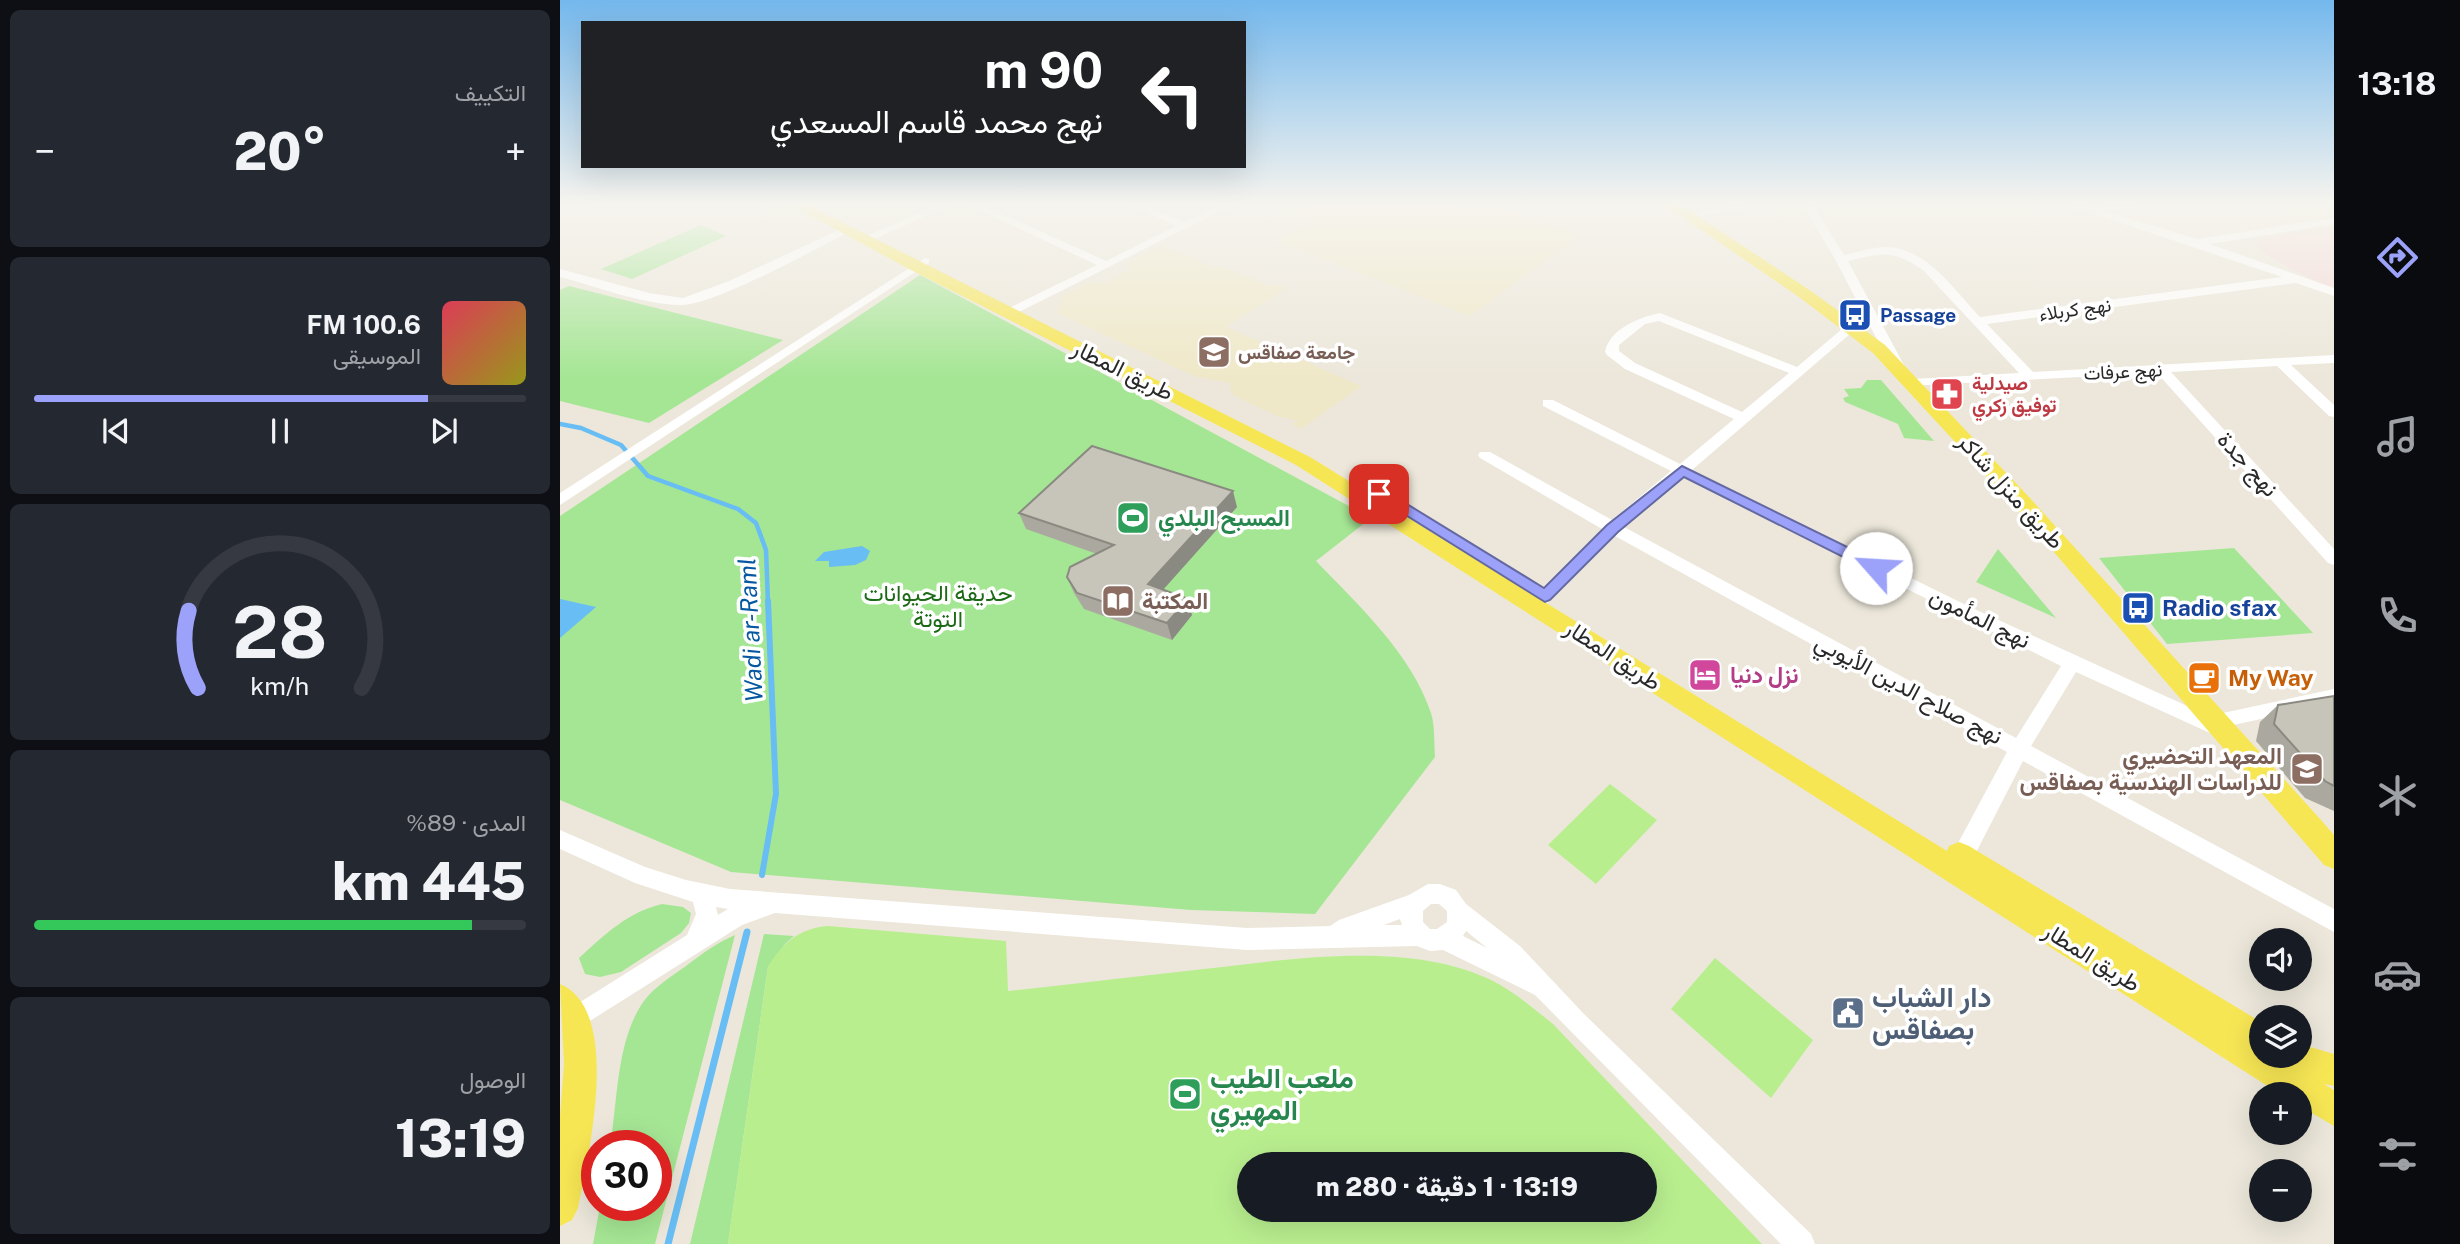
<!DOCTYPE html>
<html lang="ar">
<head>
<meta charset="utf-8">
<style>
	body { margin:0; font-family:"Public Sans",Vazirmatn,sans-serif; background:#242831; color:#f1f3f6; direction:rtl; height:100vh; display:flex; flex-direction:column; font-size:26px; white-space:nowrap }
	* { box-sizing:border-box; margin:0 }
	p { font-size:23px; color:#9ea1a6 }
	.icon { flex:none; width:38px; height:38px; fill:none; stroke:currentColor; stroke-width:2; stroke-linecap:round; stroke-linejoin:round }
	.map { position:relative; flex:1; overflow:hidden; direction:ltr }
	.drawer { display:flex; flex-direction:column; gap:10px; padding:10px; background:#0d0f14; width:560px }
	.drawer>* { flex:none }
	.banner { position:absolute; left:21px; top:21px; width:665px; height:147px; border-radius:0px; box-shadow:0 7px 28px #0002; direction:rtl; background:#202124; color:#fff; overflow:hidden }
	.controls { position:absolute; left:1689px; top:928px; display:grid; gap:14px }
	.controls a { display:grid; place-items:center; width:63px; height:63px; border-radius:50%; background:#171b24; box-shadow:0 7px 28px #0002; font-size:35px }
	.speed { position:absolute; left:21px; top:1130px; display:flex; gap:14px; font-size:35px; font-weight:700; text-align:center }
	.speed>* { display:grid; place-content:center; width:91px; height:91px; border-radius:50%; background:#171b24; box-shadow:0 7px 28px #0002; line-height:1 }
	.speed .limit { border:10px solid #d22; background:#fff; color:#111 }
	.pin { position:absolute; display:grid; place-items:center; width:60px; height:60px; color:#fff; margin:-30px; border-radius:14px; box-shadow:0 4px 10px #0006 }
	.me { position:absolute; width:77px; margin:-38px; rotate:296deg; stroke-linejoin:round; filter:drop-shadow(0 0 5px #0008) }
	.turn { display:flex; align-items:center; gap:24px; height:147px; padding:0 28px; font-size:32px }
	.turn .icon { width:91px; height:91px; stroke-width:2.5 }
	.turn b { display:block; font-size:49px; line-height:60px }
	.big { font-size:52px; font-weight:800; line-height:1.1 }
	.drawer .tile { flex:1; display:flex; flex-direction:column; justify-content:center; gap:10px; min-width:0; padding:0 24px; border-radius:10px; background:#242831 }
	.drawer .dial { align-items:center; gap:0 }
	.dial svg { height:182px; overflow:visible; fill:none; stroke:#363941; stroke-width:7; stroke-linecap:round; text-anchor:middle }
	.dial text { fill:#f1f3f6; stroke:none }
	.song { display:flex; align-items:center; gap:21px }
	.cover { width:84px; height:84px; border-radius:10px; background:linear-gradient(135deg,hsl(350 70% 55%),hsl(60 70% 35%)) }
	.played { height:7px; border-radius:4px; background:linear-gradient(90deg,#9ca2fa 80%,#363941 80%) }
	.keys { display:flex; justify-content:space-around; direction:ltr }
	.heat { display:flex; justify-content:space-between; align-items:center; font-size:38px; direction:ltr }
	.charge { height:10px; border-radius:5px; background:linear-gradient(90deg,#34c759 89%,#363941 0) }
	.trip { position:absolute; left:677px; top:1152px; width:420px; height:70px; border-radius:35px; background:#171b24; box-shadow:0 7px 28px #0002; font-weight:800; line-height:70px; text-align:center; direction:rtl }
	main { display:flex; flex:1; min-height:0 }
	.dock { display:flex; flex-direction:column; width:126px; justify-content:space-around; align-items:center; background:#090b0e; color:#9ea1a6 }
	.dock .icon { width:49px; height:49px }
	.dock .on { color:#9ca2fa }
	.dock b { font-size:32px; color:#f1f3f6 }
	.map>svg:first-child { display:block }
</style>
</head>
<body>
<main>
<nav class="dock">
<b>13:18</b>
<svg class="icon on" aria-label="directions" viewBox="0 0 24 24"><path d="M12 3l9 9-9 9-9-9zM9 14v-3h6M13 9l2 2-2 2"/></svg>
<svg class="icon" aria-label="music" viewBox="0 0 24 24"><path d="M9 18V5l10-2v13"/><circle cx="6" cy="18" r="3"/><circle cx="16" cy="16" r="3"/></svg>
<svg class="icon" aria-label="phone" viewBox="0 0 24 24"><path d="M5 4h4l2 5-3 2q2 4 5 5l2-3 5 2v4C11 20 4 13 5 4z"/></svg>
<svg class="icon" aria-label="climate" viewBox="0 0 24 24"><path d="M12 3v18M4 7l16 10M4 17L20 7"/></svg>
<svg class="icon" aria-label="car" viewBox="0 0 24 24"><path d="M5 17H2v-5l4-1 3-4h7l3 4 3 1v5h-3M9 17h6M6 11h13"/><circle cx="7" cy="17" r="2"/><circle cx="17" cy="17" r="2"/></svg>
<svg class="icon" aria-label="filters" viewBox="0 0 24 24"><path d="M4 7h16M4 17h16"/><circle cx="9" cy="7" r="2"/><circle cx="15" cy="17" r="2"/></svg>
</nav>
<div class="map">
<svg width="1774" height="1244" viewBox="0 0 1774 1244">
	<rect width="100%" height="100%" fill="#ece7da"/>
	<!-- education -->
	<path fill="#efe8c8" d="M751 203H895L916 209 926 204 1021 235 910 316 717 241 753 221 733 212Z
		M601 245 656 268 661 266 712 287 715 284 727 288 666 327 801 386 741 429 732 424 736 420 719 417 671 394 670 383 637 377 497 313 501 297 532 281 544 283 570 269 565 264Z"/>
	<!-- medical -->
	<path fill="#f4d9d7" d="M1774 226V289L1734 271 1703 253 1698 245 1702 239 1721 235Z"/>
	<!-- green -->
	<path fill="#a5e694" d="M141 225 166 236 72 279 41 269Z
		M360 275 811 518 756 561C799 606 851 653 871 713 875 726 874 743 875 757L755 914 631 910 171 872 0 800V516Z
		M9 286 223 340 89 423 0 401V290Z
		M1307 380H1321L1374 441 1344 438 1338 424 1285 402 1283 398 1289 396 1284 389 1301 388Z
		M1674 548 1753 633 1607 644 1539 558Z
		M1438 549 1496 618 1416 582Z
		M102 904 123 907 131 913 129 923 121 933 61 972 40 977 25 974 19 958C44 935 68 912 102 904Z
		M204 934 234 936 225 944 208 967 168 1244H130Z
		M175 935 95 1244H33L40 1206H96V1146H50C58 1100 56 1040 84 1001 94 987 112 976 126 966 142 954 156 943 175 935Z"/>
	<!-- pitch -->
	<path fill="#b9ee8f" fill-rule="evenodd" d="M1050 784 1097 820 1036 884 988 845Z
		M268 926 446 941 448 991C514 984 579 976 644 969 731 959 851 940 933 981 955 992 974 1009 993 1024L1202 1244H168L208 967C222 943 240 928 268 926ZM690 1164H1085V1209H690Z
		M1155 958 1253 1040 1211 1098 1111 1009Z"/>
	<!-- water -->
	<path fill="#67bdf4" d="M302 546 310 551 306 560 295 565 269 567V561H255L264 552Z
		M0 599 36 607 0 638Z"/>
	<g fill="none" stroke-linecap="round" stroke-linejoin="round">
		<!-- stream-far2 -->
		<path stroke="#67bdf4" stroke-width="4.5" d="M0 424 21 428 61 445 88 476 178 509 196 523 206 550 208 602"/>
		<!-- stream-far1 -->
		<path stroke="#67bdf4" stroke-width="6" d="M202 875 216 794 208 601"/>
		<!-- stream -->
		<path stroke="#67bdf4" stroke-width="7" d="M108 1244 187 932"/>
		<!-- minor -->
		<path fill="#fff" fill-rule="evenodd" d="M381 203H394L308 242 298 240Z
			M405 203H418L546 261 616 226 566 203H580L625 222 663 203H676L449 317 445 316V310L537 265Z
			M1181 203H1202L1129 219 1124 216Z
			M1242 203H1252L1284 255C1298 252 1313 247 1327 247 1367 248 1395 291 1420 317L1722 277 1502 203C1512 203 1520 205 1530 207 1542 208 1565 203 1580 203L1575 206 1544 211 1637 239 1774 218V224L1650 244 1774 288V296L1736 283 1427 324 1473 372 1774 355V363L1731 365 1774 405V417L1769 416 1717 366 1611 372 1774 549V565L1768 563 1597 373 1348 386 1346 383 1353 379 1459 373 1364 271C1335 249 1321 253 1288 261L1345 367 1338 371 1333 370 1275 259Z
			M285 227 289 228V232C255 249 153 306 121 305 80 304 39 287 0 277V269L89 293 123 298 169 281Z
			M365 258 369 259V263L0 505V493Z
			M1100 313 1237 367 1288 324H1296L1298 327 1132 470 1412 608 1649 716 1774 689V703L1669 726 1671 730 1668 736 1661 738 1516 672 1471 746 1774 909V932L1463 761 1405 874 1397 877 1389 874 1386 867 1389 860 1447 752 1055 536 981 609H969L966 605 969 601 1042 529 920 458 918 455 920 452H930L1052 520 1111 471 983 406V400H993L1120 464 1174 419 1065 369 1047 355 1045 352C1049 329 1080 317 1100 313ZM1099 321 1229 373 1182 412 1075 363 1059 351V345L1085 324ZM1123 477 1501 666 1456 738 1064 527Z
			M0 830 85 867 126 880 170 889 687 928 770 926 779 920 849 895 868 884H880L896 890 906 904 960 946 1024 1014 1251 1234 1255 1244H1221L975 995 883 950 870 951 857 946 687 950 215 913 182 925 14 1031 6 1027 2 1019 6 1011 127 935 136 914 133 902 75 883 0 849ZM871 904H879L887 911V922L877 929H870L863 922V911ZM156 907 168 909 158 915ZM840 919 842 925H824ZM906 931 927 948 903 936Z"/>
		<!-- major -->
		<path fill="#f7e654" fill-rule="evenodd" d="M227 203H244L750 457 1387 851 1389 846 1399 842 1409 846 1701 1022V1055H1740V1044L1774 1054V1086L1764 1084 1774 1090V1126L1740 1106V1094H1720L736 465 351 270Z
			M1102 203H1118L1251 291 1325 345 1469 497 1761 820 1774 835V869L1764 865 1455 507 1313 353 1239 297Z
			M0 984C63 1010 28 1157 18 1208L12 1220 0 1226V1116L4 1064Z"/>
	</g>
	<!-- wall -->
	<path fill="#aba99f" d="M677 507 603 589 632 615 612 640 524 609 514 593 507 577 537 554 466 529 459 513Z
		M1774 696V811L1745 798 1696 741 1700 722 1718 705Z"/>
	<!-- shaded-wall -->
	<path fill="#8b8a82" d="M673 491 677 507 594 600 588 584Z
		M628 599 632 615 612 640 607 623Z"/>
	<!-- building -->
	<path fill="#c7c5b9" stroke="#8b8a82" stroke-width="2" d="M532 446 673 491 588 584 628 599 607 623 517 593 507 577 510 567 554 545 459 513Z
		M1774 696V786L1765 781 1714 724 1718 705Z"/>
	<!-- sky -->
	<linearGradient id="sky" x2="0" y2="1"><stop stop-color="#74b8ed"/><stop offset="0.54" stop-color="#f6f4ee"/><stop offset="1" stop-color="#f6f4ee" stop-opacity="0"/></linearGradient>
	<rect width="1774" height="377" fill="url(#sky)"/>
	<!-- route -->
	<path fill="#9ca2fa" stroke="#6569a2" stroke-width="2" d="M1122 466 1322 564 1324 568 1322 571H1311L1124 477 1058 532 990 600 985 602 812 494 814 490H824L984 588 1047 525Z"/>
	<!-- icons -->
	<defs>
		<symbol id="bus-square" viewBox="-11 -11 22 22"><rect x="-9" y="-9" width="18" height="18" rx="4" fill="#1a4fb4" stroke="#fff"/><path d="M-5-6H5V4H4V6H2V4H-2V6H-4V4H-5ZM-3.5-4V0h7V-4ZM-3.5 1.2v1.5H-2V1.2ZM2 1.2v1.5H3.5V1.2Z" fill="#fff"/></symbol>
		<symbol id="university-square" viewBox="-11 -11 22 22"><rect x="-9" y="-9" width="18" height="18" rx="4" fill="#8d6e63" stroke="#fff"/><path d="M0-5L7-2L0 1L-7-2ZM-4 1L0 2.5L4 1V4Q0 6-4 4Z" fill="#fff"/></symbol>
		<symbol id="pharmacy-square" viewBox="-11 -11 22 22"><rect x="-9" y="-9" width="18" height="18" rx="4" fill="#e0444e" stroke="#fff"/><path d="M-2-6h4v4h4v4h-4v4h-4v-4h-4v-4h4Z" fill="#fff"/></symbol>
		<symbol id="stadium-square" viewBox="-11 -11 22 22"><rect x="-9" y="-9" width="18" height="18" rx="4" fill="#2e9e5b" stroke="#fff"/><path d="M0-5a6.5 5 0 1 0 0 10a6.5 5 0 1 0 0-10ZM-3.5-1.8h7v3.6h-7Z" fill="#fff"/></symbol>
		<symbol id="library-square" viewBox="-11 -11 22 22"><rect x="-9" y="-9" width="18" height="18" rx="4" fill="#8d6e63" stroke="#fff"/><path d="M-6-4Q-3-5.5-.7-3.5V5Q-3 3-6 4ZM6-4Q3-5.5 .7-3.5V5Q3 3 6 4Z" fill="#fff"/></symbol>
		<symbol id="hotel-square" viewBox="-11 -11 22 22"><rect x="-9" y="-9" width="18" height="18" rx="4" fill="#d1479c" stroke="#fff"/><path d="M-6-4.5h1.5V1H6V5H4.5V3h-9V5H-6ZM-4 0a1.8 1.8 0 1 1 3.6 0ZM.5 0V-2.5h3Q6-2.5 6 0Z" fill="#fff"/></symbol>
		<symbol id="cafe-square" viewBox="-11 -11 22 22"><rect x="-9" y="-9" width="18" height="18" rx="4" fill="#e8710a" stroke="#fff"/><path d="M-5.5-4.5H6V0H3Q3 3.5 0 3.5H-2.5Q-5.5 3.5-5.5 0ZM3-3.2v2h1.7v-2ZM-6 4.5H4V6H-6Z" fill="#fff"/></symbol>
		<symbol id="civic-square" viewBox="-11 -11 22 22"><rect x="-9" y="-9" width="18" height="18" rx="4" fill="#5c6f8a" stroke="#fff"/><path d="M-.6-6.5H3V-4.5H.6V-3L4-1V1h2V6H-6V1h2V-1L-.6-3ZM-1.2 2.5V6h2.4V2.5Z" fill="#fff"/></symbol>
	</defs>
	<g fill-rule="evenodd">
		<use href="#bus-square" x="1276" y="296" width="38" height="38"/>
		<use href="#university-square" x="635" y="333" width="38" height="38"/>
		<use href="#pharmacy-square" x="1368" y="375" width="38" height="38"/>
		<use href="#stadium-square" x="554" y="499" width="38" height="38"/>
		<use href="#library-square" x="539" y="582" width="38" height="38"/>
		<use href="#bus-square" x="1559" y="589" width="38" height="38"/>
		<use href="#hotel-square" x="1126" y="656" width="38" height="38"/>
		<use href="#cafe-square" x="1625" y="659" width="38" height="38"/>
		<use href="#university-square" x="1728" y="750" width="38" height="38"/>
		<use href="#civic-square" x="1269" y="994" width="38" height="38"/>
		<use href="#stadium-square" x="606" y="1075" width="38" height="38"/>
	</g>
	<g text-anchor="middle" stroke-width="7" stroke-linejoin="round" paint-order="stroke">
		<!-- far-street labels -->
		<g font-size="19" fill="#292929" stroke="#fff">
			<text transform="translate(1515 309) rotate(-8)" y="7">نهج كربلاء</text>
			<text transform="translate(1563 371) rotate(-3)" y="7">نهج عرفات</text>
		</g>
		<!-- far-transit labels -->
		<g font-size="19" font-weight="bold" fill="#164399" stroke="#fff" text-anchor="start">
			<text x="1320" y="322">Passage</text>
		</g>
		<!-- far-education labels -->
		<g font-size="19" font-weight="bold" fill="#785e54" stroke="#fff" text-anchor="start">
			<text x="678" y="359">جامعة صفاقس</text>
		</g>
		<!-- far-health labels -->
		<g font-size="19" font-weight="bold" fill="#be3a42" stroke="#fff" text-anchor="start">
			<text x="1412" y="390">صيدلية<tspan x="1412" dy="22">توفيق زكري</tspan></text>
		</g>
		<!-- street labels -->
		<g font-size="23" fill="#292929" stroke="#fff">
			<text transform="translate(563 370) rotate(26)" y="8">طريق المطار</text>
			<text transform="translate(1688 464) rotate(48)" y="8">نهج جدة</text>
			<text transform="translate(1451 491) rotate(48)" y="8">طريق منزل شاكر</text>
			<text transform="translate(1420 618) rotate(26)" y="8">نهج المأمون</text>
			<text transform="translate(1053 655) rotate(33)" y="8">طريق المطار</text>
			<text transform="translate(1349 689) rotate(28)" y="8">نهج صلاح الدين الأيوبي</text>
			<text transform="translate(1532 957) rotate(32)" y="8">طريق المطار</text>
		</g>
		<!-- leisure labels -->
		<g font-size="23" font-weight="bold" fill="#27864d" stroke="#fff" text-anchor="start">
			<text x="598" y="526">المسبح البلدي</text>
		</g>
		<!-- park labels -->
		<g font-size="23" fill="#1d6a16" stroke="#fff">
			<text x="378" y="601">حديقة الحيوانات<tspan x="378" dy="26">التوتة</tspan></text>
		</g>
		<!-- education labels -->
		<g font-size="23" font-weight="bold" fill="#785e54" stroke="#fff" text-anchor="start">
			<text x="582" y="609">المكتبة</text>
			<text x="1722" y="764" text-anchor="end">المعهد التحضيري<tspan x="1722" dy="26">للدراسات الهندسية بصفاقس</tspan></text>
		</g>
		<!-- transit labels -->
		<g font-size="23" font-weight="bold" fill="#164399" stroke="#fff" text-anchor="start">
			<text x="1602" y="616">Radio sfax</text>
		</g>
		<!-- hotel labels -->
		<g font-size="23" font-weight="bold" fill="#b23c85" stroke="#fff" text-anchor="start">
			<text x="1170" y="683">نزل دنيا</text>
		</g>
		<!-- food labels -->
		<g font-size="23" font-weight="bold" fill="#c56008" stroke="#fff" text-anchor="start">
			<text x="1668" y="686">My Way</text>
		</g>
		<!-- water labels -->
		<g font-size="24" font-style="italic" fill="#0758a0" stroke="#fff">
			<text transform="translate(191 630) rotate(-93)" y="8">Wadi ar-Raml</text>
		</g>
		<!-- near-service labels -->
		<g font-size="28" font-weight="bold" fill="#4e5e75" stroke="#fff" text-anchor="start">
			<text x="1312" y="1007">دار الشباب<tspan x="1312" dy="32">بصفاقس</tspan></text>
		</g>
		<!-- near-leisure labels -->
		<g font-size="28" font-weight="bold" fill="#27864d" stroke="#fff" text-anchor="start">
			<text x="650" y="1088">ملعب الطيب<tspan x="650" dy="32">المهيري</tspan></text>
		</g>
	</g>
</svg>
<div class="controls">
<a><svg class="icon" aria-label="sound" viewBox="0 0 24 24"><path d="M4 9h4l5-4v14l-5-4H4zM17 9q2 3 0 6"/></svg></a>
<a><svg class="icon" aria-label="layers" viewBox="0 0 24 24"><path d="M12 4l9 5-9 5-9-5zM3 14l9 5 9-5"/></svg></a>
<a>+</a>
<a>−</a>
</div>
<div class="speed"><div class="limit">30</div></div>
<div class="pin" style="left:819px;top:494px;background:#d93025"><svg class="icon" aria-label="arrive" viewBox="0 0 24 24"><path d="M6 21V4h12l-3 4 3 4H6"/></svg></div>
<svg class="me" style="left:1316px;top:568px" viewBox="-20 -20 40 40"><circle r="19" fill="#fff"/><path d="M0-13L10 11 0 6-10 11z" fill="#9ca2fa"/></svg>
<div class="trip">13:19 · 1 دقيقة · 280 m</div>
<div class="banner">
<div class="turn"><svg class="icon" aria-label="left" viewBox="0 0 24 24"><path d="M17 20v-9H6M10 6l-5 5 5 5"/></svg><div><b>90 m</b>نهج محمد قاسم المسعدي</div></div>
</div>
</div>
<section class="drawer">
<div class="tile"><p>التكييف</p>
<div class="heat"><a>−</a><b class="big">20°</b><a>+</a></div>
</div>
<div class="tile">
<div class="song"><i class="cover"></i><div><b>100.6 FM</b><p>الموسيقى</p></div></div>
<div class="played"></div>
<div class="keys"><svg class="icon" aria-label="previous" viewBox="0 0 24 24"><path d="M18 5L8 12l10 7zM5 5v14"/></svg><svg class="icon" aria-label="pause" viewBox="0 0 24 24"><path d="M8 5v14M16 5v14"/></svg><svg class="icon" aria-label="next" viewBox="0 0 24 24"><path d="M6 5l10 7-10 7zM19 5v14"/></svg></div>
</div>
<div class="tile dial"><svg viewBox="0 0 100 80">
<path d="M14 69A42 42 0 1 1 86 69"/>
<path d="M14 69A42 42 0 0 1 10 35" stroke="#9ca2fa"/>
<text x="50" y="56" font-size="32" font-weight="700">28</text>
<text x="50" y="72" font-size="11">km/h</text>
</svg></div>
<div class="tile"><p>المدى · 89%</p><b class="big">445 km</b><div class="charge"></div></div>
<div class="tile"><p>الوصول</p><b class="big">13:19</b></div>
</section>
</main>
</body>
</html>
